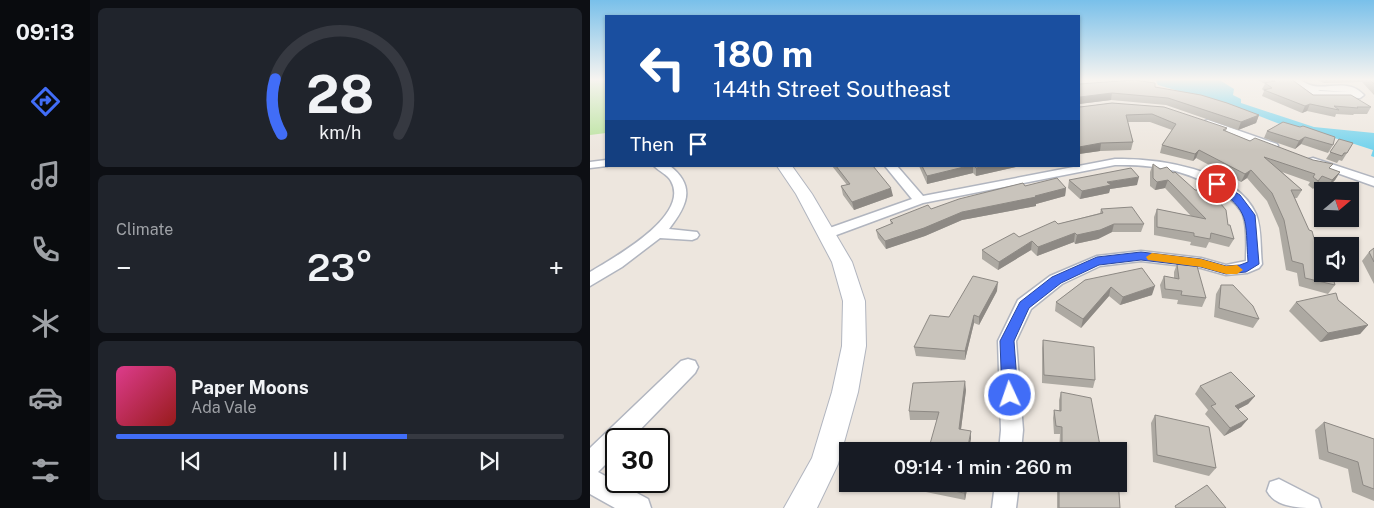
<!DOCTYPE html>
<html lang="en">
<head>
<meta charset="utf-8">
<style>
	body { margin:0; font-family:"Public Sans",sans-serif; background:#20242c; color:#f1f3f6; height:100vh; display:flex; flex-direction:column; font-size:19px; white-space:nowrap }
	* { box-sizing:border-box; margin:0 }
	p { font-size:16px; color:#9ea1a6 }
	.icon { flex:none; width:28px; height:28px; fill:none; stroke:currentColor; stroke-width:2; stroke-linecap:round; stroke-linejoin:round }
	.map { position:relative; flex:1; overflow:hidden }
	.sheet { display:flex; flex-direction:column; gap:8px; padding:8px; background:#0d0f14; width:500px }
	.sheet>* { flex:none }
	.banner { position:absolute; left:15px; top:15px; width:475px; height:152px; border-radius:0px; box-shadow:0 1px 4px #0004; background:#1a4fa0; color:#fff; overflow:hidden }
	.needle { width:32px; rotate:71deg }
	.controls { position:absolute; left:724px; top:182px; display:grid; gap:10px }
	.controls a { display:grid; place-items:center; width:45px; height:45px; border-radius:0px; background:#171b24; box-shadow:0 1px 4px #0004; font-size:25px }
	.speed { position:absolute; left:15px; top:428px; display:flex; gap:10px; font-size:25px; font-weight:700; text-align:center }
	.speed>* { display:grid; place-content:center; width:65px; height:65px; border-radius:50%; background:#171b24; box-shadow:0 1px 4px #0004; line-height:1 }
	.speed .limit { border:2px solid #111; border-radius:8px; background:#fff; color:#111 }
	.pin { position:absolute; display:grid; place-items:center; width:42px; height:42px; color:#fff; margin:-21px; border:2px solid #fff; border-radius:50%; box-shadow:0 1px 5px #0007 }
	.me { position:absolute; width:55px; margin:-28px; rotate:357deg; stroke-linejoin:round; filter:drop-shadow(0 0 4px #0008) }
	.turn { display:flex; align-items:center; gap:18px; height:105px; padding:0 25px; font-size:22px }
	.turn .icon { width:65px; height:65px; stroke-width:2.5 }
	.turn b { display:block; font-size:35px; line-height:42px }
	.then { display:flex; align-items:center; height:48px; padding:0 25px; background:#0003; gap:10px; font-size:19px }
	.big { font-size:38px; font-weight:600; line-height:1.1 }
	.sheet .widget { flex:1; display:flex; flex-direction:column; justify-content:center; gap:8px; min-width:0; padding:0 18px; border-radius:8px; background:#20242c }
	.sheet .dial { align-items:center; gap:0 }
	.dial svg { height:130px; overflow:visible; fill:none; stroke:#363941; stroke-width:7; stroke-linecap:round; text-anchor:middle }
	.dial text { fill:#f1f3f6; stroke:none }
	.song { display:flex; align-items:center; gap:15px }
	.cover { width:60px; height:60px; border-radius:8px; background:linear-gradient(135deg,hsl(330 70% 55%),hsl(0 70% 35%)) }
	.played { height:5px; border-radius:2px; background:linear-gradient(90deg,#416df7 65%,#363941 65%) }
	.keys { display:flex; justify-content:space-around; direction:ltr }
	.heat { display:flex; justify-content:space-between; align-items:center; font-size:28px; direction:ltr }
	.trip { position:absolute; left:249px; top:442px; width:288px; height:50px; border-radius:0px; background:#171b24; box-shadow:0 1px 4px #0004; font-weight:600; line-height:50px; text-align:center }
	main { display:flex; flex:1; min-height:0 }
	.tabs { display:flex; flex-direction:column; width:90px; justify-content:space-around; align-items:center; background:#090b0e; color:#9ea1a6 }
	.tabs .icon { width:35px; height:35px }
	.tabs .current { color:#416df7 }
	.tabs b { font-size:22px; color:#f1f3f6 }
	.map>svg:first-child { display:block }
</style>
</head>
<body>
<main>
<nav class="tabs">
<b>09:13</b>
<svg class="icon current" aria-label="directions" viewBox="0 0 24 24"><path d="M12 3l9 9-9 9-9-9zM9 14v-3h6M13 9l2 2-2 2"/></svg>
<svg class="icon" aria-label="music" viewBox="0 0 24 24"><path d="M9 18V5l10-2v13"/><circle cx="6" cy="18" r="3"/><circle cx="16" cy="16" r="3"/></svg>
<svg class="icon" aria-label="phone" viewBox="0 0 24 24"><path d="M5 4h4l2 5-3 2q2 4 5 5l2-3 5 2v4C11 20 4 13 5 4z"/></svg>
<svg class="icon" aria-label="climate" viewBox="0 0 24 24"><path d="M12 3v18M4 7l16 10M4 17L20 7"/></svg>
<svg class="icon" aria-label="car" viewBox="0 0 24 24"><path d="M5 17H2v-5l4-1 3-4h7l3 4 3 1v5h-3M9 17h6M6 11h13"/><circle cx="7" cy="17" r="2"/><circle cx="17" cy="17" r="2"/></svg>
<svg class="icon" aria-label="filters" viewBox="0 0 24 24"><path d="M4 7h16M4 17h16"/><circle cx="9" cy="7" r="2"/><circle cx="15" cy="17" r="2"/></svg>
</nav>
<section class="sheet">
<div class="widget dial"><svg viewBox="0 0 100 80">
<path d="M14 69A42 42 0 1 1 86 69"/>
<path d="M14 69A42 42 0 0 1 10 35" stroke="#416df7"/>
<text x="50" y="56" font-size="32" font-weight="700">28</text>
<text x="50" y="72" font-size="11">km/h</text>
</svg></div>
<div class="widget"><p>Climate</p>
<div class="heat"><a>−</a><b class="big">23°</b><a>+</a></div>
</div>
<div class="widget">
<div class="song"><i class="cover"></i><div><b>Paper Moons</b><p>Ada Vale</p></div></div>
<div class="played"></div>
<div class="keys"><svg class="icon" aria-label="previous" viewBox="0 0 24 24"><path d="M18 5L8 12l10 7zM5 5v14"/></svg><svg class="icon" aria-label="pause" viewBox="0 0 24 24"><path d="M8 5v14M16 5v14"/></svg><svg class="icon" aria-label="next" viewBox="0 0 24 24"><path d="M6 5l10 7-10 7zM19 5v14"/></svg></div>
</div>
</section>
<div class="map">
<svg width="784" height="508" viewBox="0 0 784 508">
	<rect width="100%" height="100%" fill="#ede6de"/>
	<!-- green -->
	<path fill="#b7e29b" d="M0 79H16V133L0 135Z"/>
	<!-- water -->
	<path fill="#73d3ed" d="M568 79H628L644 89 643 95 651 99V103L724 127 784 133V157L781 156 783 150 752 140 695 126 654 110 568 85 566 81Z"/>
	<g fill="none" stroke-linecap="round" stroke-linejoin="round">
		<defs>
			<path id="minor" d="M701 79C710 78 712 82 720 85 736 91 757 77 774 95L770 98 725 96ZM728 90 759 92 730 91Z
				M618 120 687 144 688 146 683 149 679 148 615 125V121Z
				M723 158 784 178V186L719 163 717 161 719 159Z
				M525 159C568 158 646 169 666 214 672 229 670 248 672 264L669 268 657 273 636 275 611 268 551 261 510 266 472 284 441 309 426 341 433 430 431 451H409L411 430 408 341 428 300 460 276 507 256 551 251 611 258 636 265 656 261C656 247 658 229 653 215 649 206 642 200 635 195 603 170 564 164 525 165L333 203 241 237H231L229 234 231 231 322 199 295 166H307L333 196Z
				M16 160 17 166 0 168V162Z
				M64 166H80C107 187 96 207 79 229L107 232 109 235 107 238 102 240 70 238 32 267 0 286V272C23 258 101 216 81 181 77 174 70 172 64 166Z
				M98 359 105 361 108 367 105 373 41 439H26V454L8 472 58 499 61 508H25L0 494V448L91 361Z
				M689 479 728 499 731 508C711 508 686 508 677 491L680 482Z
				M405 484H429L426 508H402Z"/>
			<path id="tertiary" d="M187 166H202L222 194 262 262 275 301 276 346 268 392 248 464 227 508H194L222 458 242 392 252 346 253 301 242 262 206 194Z"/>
		</defs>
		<!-- minor casing -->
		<use href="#minor" stroke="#b1b5bf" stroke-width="3"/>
		<!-- tertiary casing -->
		<use href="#tertiary" stroke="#b1b5bf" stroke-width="2"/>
		<!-- minor -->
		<use href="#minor" fill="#fff" fill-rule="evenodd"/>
		<!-- tertiary -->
		<use href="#tertiary" fill="#fff" fill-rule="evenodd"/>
	</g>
	<!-- wall -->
	<path fill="#ada9a2" d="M666 79H701L723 95 781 107 777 114H764L763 115 746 114 745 117 717 111 712 113 672 96 674 91 672 89 675 84Z
		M725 79H784V95L772 82 734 83Z
		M489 84 565 87 669 115 666 123 648 130 576 105 521 100 489 104Z
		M522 103 637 128 636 131 660 141 750 172 745 180 737 188 727 184 723 189 718 185 720 182 692 172 712 190 707 198H705L730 260 745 285 738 294 709 286 707 273 696 270 689 228 677 201 657 178 651 182 606 158 603 161 570 153 572 145 582 130 560 122H538L543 142 541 150 510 151 489 154 490 107Z
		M693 122 743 145 738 153 711 144 705 149 674 138 677 131Z
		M749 139 757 153 752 161 749 160 747 163 736 159Z
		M563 164 638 225 644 239 639 247 619 242 616 248 600 245 601 242 564 235V217L567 209 601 216 575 188 565 190 560 186V172Z
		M242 166H283L303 196 264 210 253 195 251 186 257 185Z
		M329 166H430L386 176 383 173 337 184Z
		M479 180 547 185 520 189 519 193 490 199 478 188Z
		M435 186 476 188 475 196 446 204V206L372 220 335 236 296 249 288 238 286 230 301 224 300 220Z
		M511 209 554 224 551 232H522L508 239 485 244 484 242 447 256 441 250 408 270 392 259V250L468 224 510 213Z
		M784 248V284L772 261 779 252Z
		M587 264 616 298 612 307 587 304 588 300 572 298 570 285 574 276 584 278V272Z
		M495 280 562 295 530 305 519 296 491 328 465 311 466 302Z
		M631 285 669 319 663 328 624 317 626 294Z
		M407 291 389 325 384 323 375 360 326 356 324 347 359 317Z
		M748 300 778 325 770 334 730 342 699 311 706 302Z
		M453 340 505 380 503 388 452 383V348Z
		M610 386 665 396 658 404 648 409 658 419 651 427 634 436 615 414 618 410 605 394Z
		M376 390 371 429 381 439 347 420H320L319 411Z
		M471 392 511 451H469L470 434H464L463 418 464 410 469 411V400Z
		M565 415 626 468 619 476 563 462 561 423Z
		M734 422 784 439V501L762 492 758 469 729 459 725 430Z
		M330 484H378L375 500 331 491Z
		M468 484H528L530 508H467V490Z"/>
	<!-- shaded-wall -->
	<path fill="#8d8984" d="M522 93 521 100 489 104V98L490 97Z
		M720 104 717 111 712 113 715 106Z
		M669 115 666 123 648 130 651 122Z
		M715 137 711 144 705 149 709 141Z
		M511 143 510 151 489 154V147Z
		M609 150 606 158 603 161 605 154Z
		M378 166H383V173L337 184V176Z
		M395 166H430L386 176V168Z
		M661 170 657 178 651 182 655 174Z
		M750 172 745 180 737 188 742 180Z
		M732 176 727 184 723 189 728 181Z
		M549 177 547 185 520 189 519 193 490 199 492 191 517 182Z
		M578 180 575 188 565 190 567 182Z
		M301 188 303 196 264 210 262 202Z
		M476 188 475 196 446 204V206L372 220 335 236 296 249 295 241 372 212 445 196Z
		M524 224 522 232 508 239 485 244 487 235Z
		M485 233 484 242 447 256 448 247Z
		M442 241 441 250 408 270 409 262Z
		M408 282 407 291 389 325V317Z
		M565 286 562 295 530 305 533 297Z
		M521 287 519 296 491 328 493 319Z
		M384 315V323L375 360V351Z
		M778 325 770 334 730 342 738 333Z
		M375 381 376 390 370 437 369 429Z
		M665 396 658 404 639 414 645 406Z
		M658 419 651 427 634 436 640 428Z
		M381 431V439L379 451H377Z
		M376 484H378L375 500 374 493Z"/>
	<!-- building -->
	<path fill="#c9c4bc" stroke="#8d8984" d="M680 79H701L723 95H761L781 107H767L768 108 744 106 749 110 720 104 715 106 674 90 682 88 675 83 685 81Z
		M779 79H784V84Z
		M544 80 565 83V87L611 95 637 103 669 115 651 122 578 98 522 93 490 97 489 98V84Z
		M522 103 574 107 637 128 633 130 660 141 665 138 723 160 743 164 739 168 750 172 742 180 732 176 728 181 723 177 725 174 674 157 712 190H701L719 230 722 231 730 260H732V274H742L745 285 715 278 713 264 702 261 694 220 682 193 661 170 655 174 609 150 605 154 572 145 586 124 562 114 536 115 543 142 511 143 489 147V105L490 107Z
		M693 122 710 127 713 126 745 137 743 145 715 137 709 141 677 131Z
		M749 139 763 143 757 153H754L752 156 740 152Z
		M563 164 570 169 577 167 583 173 585 172 605 190H619L636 210 638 225H640L644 239 621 233 620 239 604 236V233L567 227V209L616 219 578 180 567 182 563 178Z
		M246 166H283L301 188 262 202 251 186 260 184Z
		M332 166H378L337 176Z
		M384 166H395L386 168Z
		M541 168 549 177 517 182 521 185 492 191 479 180Z
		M467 178 476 188 445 196 446 197 372 212 334 228 295 241 286 230 303 223 300 220 338 205 341 209 369 199 433 183 435 186Z
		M542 207 554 224H524L510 230 487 235 485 233 448 247 442 241 409 262 392 250 424 233 429 237 465 221 468 224 513 213 511 209Z
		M784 248V262L779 252Z
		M587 264 607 266 616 298 591 295 592 291 575 289 574 276 589 279Z
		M552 268 565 286 533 297 521 287 493 319 466 302 495 280Z
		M383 276 408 282 389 317 384 315 375 351 324 347 340 315 359 317Z
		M631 285H643L663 306 669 319 629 308Z
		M746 293 748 300 778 325 738 333 706 302Z
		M453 340 504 347 505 380 454 375Z
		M641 372 665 396 645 406 658 419 640 428 621 406 626 404 610 386Z
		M375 381 369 429 381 431 377 451H338L349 412 319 411 323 383Z
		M471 392 501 398 511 451H479L478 446 472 445V427L466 426 464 410 471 411Z
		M565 415 619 427 626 468 567 455Z
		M734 422 784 439V489L773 485 768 462 738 452Z
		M528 478 530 508H469V484H528Z
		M330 484H376L374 493Z
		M617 485 636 508H586L585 506Z"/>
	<!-- sky -->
	<linearGradient id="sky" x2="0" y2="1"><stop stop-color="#79c0ea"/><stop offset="0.53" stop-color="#f7f4f0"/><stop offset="1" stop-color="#f7f4f0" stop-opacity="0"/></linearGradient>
	<rect width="784" height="150" fill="url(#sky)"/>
	<!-- route -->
	<path fill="#416df7" stroke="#2a47a1" d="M627 181 650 195 665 215 669 264 656 272 636 274 611 267 551 260 509 265 471 283 439 308 424 341 428 395 426 400 420 402 415 400 412 395 410 341 430 302 462 277 507 257 551 252 611 259 636 266 650 265 658 262C655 219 661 212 624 186V182Z"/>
	<!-- slow -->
	<path fill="#f59e0b" d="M562 253 611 259 636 266 647 265 653 270 647 274H636L611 267 558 260 556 257Z"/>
</svg>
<div class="controls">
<a><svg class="needle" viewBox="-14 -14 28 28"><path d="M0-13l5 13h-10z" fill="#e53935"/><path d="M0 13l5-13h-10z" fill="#9ea1a6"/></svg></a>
<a><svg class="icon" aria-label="sound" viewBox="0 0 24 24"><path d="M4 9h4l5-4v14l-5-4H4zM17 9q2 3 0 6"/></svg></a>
</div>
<div class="speed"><div class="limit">30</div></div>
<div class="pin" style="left:627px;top:184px;background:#d93025"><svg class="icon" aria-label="arrive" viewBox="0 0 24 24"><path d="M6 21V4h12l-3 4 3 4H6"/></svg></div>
<svg class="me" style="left:420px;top:395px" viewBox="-20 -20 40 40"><circle r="17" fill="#416df7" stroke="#fff" stroke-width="3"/><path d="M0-11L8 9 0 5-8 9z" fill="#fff"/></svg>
<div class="trip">09:14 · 1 min · 260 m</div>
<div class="banner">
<div class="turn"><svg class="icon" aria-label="left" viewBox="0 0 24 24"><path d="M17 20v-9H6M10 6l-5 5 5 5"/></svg><div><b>180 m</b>144th Street Southeast</div></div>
<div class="then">Then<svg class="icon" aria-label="arrive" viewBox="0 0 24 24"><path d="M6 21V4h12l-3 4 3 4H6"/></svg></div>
</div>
</div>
</main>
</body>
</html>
